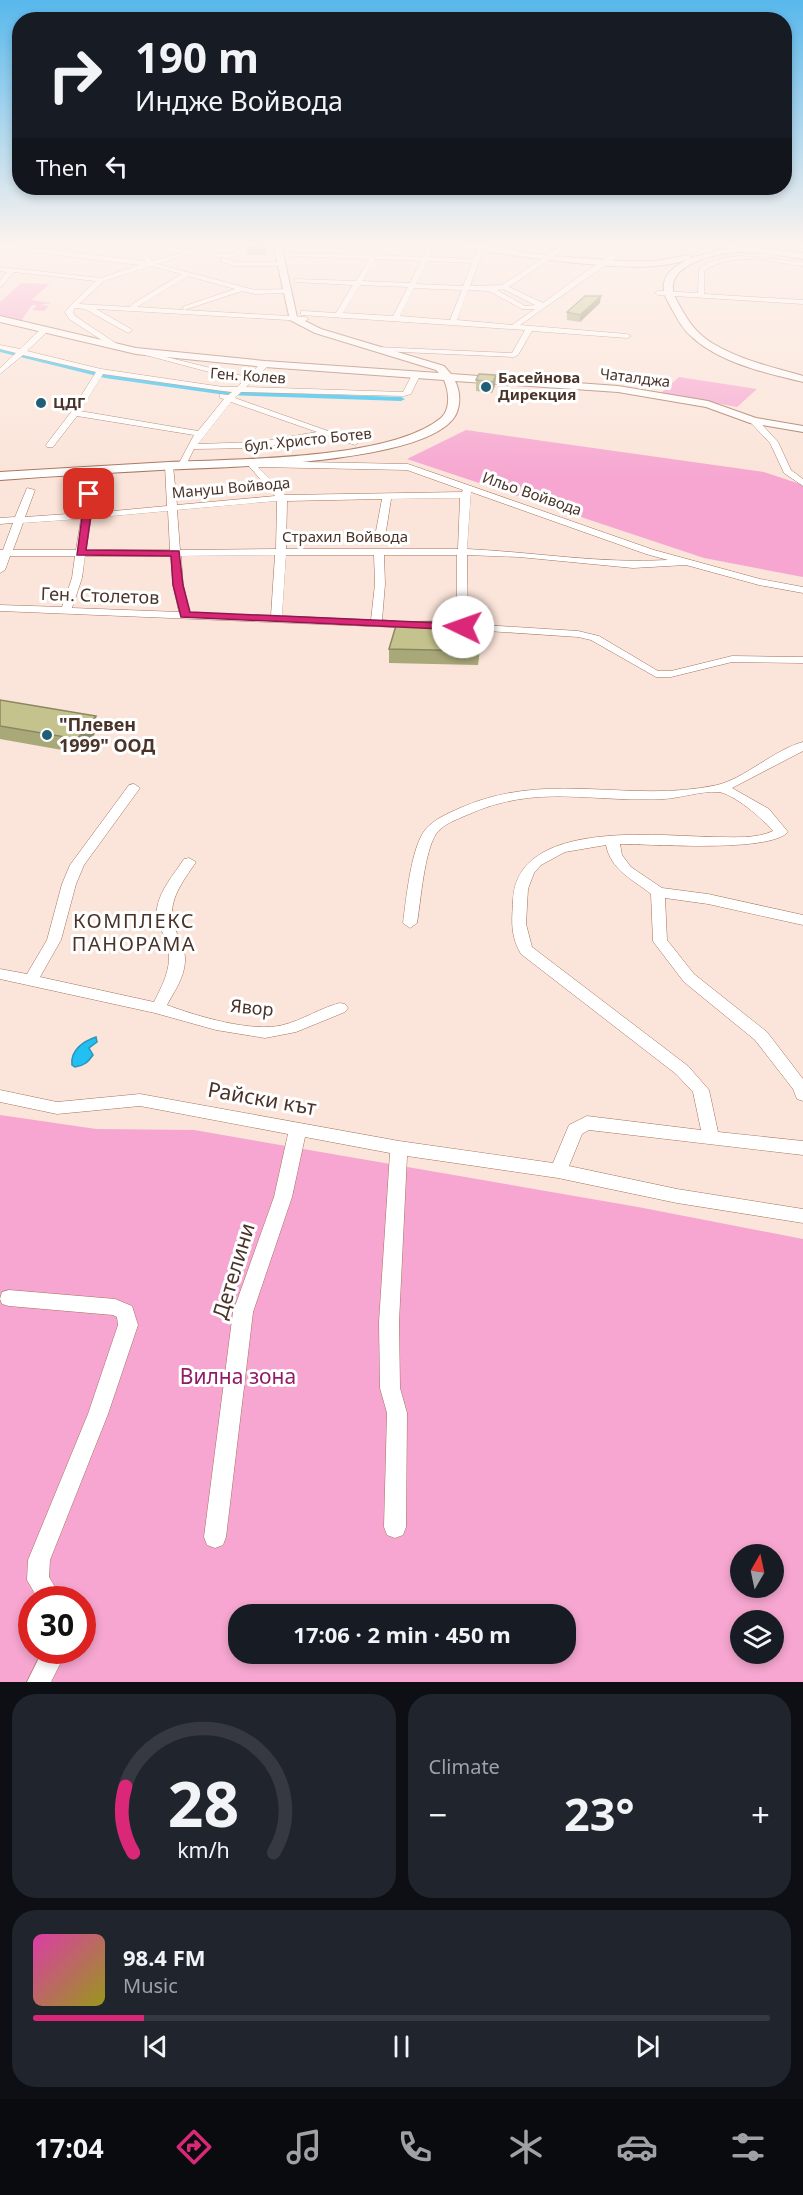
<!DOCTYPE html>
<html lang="en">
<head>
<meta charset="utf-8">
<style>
	body { margin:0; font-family:"Noto Sans",sans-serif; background:#20242c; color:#f1f3f6; height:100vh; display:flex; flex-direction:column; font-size:22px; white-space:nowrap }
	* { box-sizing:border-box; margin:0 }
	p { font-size:20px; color:#9ea1a6 }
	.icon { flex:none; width:33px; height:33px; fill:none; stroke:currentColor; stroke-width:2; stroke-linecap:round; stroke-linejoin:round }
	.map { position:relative; height:1682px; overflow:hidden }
	.sheet { display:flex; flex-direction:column; gap:12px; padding:12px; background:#0d0f14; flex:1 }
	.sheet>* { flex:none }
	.hud { position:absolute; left:12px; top:12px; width:780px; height:183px; border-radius:24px; box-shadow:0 3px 9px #0003; background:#171b24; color:#f1f3f6; overflow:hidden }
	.needle { width:39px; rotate:9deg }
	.fabs { position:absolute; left:730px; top:1544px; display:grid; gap:12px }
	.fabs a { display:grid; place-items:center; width:54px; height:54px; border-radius:50%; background:#171b24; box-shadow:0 3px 9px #0003; font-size:30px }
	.speed { position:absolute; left:18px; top:1586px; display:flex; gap:12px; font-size:30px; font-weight:700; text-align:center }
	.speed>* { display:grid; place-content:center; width:78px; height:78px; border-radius:50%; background:#171b24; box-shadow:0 3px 9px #0003; line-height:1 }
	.speed .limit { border:9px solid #d22; background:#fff; color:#111 }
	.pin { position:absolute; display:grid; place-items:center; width:51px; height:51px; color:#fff; margin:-26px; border-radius:12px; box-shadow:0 3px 9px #0006 }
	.me { position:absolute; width:66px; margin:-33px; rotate:273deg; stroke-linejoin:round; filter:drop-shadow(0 0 4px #0008) }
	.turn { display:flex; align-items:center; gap:21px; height:126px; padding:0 24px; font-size:27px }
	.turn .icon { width:78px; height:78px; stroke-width:2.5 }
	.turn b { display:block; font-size:42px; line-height:51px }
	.then { display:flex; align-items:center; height:57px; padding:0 24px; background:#0003; gap:12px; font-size:22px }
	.big { font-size:45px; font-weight:700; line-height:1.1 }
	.sheet .tile { flex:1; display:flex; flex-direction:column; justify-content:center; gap:9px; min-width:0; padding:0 21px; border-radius:24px; background:#20242c }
	.sheet .dial { align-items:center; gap:0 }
	.dial svg { height:156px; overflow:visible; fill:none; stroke:#363941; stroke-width:7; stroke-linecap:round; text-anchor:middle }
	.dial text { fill:#f1f3f6; stroke:none }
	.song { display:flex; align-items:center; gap:18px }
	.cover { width:72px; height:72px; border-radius:9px; background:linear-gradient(135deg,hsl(320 70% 55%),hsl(60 70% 35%)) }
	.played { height:6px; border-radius:3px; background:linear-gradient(90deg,#db2777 15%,#363941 15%) }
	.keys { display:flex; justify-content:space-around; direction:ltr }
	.heat { display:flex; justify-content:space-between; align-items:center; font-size:33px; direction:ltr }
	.sheet .tiles { flex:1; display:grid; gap:12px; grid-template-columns:1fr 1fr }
	.tile:last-child { grid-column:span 2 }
	.trip { position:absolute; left:228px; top:1604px; width:348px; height:60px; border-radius:24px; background:#171b24; box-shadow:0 3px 9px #0003; font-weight:700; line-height:60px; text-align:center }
	.tab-bar { display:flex; height:96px; justify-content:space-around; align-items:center; background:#090b0e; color:#9ea1a6 }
	.tab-bar .icon { width:42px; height:42px }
	.tab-bar .active { color:#db2777 }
	.tab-bar b { font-size:27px; color:#f1f3f6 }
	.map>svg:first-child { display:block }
</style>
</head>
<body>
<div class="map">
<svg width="803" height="1682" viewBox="0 0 803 1682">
	<rect width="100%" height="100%" fill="#fbe4d9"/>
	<!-- green -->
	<path fill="#f6a6d0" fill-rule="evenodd" d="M21 283 50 284 31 300 52 303 40 305 49 306 44 311 32 310 37 305H32L21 321 0 315V302Z
		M679 377 757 389 737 407 661 393Z
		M466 430 764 472 803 485V577L704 558 407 459Z
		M0 1115 96 1129 194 1130 638 1207 803 1239V1682H0ZM741 1554H774V1587H741ZM32 1599H82V1650H32ZM238 1614H566V1653H238ZM741 1620H774V1653H741Z"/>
	<!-- water -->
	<path fill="#21bff2" stroke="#2d95b6" stroke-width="1.5" d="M96 1037 97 1042 89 1048 93 1055C88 1062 84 1066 75 1067L72 1065C70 1050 84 1041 96 1037Z"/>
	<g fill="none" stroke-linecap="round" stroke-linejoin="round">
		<!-- canal -->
		<path fill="#21bff2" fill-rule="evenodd" d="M0 348 105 374 226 391 401 397 405 399 401 401 226 395 105 378 0 352Z"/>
		<defs>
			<path id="street" d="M0 244 146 261 132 244H138L152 261 181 253 157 249 161 244H168L165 247 220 254 235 253 245 244H252C229 270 216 251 190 254 179 256 168 261 157 264L255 290 287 289 290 291 287 293 255 294 242 291 184 310 305 317 309 319 305 321 96 309 131 329 132 331 128 333 85 309 75 308 73 312 75 316 117 344V348H114L69 319 65 312 71 305 96 281 14 272 0 288V281L7 272 0 271V267L101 278 139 265 0 248ZM151 266 182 274 134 303 130 307 79 304 104 281ZM188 276 235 289 182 307 184 310 137 307Z
				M378 244H384L377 255 423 257 430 244H436L429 257 474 259 480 244H486L470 286 502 285 565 244H572L509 287 543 303C566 287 617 244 644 244L620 255 520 325 627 334 631 336 627 338 532 331 518 355 514 357 379 351H376V347L512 353 525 330 301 315V311H304L336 313 353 285 296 282 294 279 356 281 369 259 290 256 288 253 371 255ZM375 259 421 261 410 283 362 281ZM428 261 472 263 463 286 416 284ZM360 285 408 287 393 316 343 313ZM414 288 462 290 450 320 400 316ZM503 289 535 305 525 306 497 290ZM468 290 489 291 522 309H535L512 325 457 320Z
				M503 244H509L503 253 500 251Z
				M736 256 803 262V266C771 262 733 251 704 271V294L803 300V304L658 295 655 293 658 291 698 293 699 269 709 262Z
				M223 258 235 262H281L284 264 281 266H234L221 261Z
				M42 328 49 330 27 351 101 369 223 387H237L243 381 134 352 138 350 247 377 262 362H268V366L246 387 403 392 413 373 420 375 411 394 404 396 241 392 235 398 359 442 355 445 326 435 259 448 194 449 186 465 182 468 178 465 194 435 77 416 53 447H47L46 445 71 412 96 372 23 355 0 374V368L16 353 0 349V345L20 349ZM103 374 223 391 232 392 228 395 220 394V398L224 399 198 431 80 411ZM231 402 317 432 259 442 198 444Z
				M751 419H757L778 442 791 470 803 479V486L784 473 770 443 751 423Z
				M251 461 408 464 654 550 760 579 803 587V593L759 585 686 565 633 568 519 557 467 555 468 624 578 631 599 636 658 671H671L732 656 803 657V663L732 662 671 677H656L591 640 578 637 442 628V624L457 623V555H384L385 584 382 620 419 623 420 625 415 628 0 611V605L62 607 72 578 75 556H10L5 570 0 573V550H3L13 523 0 524V518L15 517 27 488 35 490 25 517 82 513 88 471 93 468 98 471 92 513 167 506 165 466 169 463 173 466 177 505 275 496 247 464ZM258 467 407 470 463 490 462 492 285 495ZM471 492 646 554 668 560C601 564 534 552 467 549ZM460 498 458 549H286L287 501 382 499 376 531 381 534 386 531 391 499ZM277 501 276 549 180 550 177 510ZM168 511 170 550H86L91 518ZM81 519 76 550H13L23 523ZM275 555 271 616 190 613 183 585 181 556ZM286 555H374L375 584 371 620 282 616ZM85 556H171L173 585 179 612 72 608 82 578Z
				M803 742V751L732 788 769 809 788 832C769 853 651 844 620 844L622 855 631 867 662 888 708 894 803 915V925L708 904 665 898 667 940 694 974 767 1032 803 1079V1101L797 1099 793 1089 755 1040 684 982 655 944 653 941 651 894C632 879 611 870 606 845L565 852 541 865 534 873 528 889 526 924 532 947 688 1066 709 1090 718 1132 803 1141V1155L589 1130 582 1134 569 1166 677 1189 803 1209V1223L677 1203 558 1178 407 1156 399 1322 400 1388 407 1413 406 1527 403 1535 395 1538 387 1535 384 1527 387 1413 380 1388 379 1322 390 1153 305 1137 292 1197 253 1312 226 1537 223 1545 215 1548 207 1545 204 1537 233 1312 274 1197 288 1134 140 1106 57 1114 0 1102V1090L57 1102 140 1094 399 1141 553 1163 569 1125 587 1116 701 1130 693 1092 676 1074 521 954C510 935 512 921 513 901 515 818 659 836 714 837 733 837 756 839 773 831 763 819 733 793 718 792 700 791 681 798 664 799 592 803 537 783 467 815 456 820 443 824 436 834 424 853 421 900 417 923L410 928 403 923C406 900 411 848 425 830 434 819 447 814 460 808 548 769 629 804 717 785 744 779 775 749 803 742Z
				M134 784 140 788 84 865 76 884 61 940 40 977 154 1002C166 978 175 961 164 935 159 927 156 918 157 908 160 890 174 874 184 859L189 858 196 862C182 883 164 904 176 931 180 941 186 951 185 962 184 978 174 992 167 1005 196 1016 253 1033 283 1025 303 1020 320 1008 340 1003L345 1004 348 1008 345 1012 296 1032 265 1038 216 1030 155 1013 0 979V969L27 974 47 940 62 884 70 865 129 785Z
				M9 1290 115 1299 132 1306 138 1325 108 1414 50 1560 49 1577 62 1599H38L27 1580 28 1560 88 1414 118 1325 117 1317 113 1315 9 1306 2 1304 0 1299 2 1292Z
				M43 1650H67L51 1682H27Z"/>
			<path id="secondary" d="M273 244H281L297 317 321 329 444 366 451 374 618 386 708 401 756 418 803 426V432L750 423 706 407 618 392 455 381C461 392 461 409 453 419 417 465 218 467 160 470 106 473 53 476 0 480V472C56 469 113 465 169 462 236 459 390 460 441 418 451 409 449 391 444 380L265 367 136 354 0 322V316L136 348 265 361 439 373 436 370 315 333 290 320Z
				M449 244H470L552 256 622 261H656L690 255V258L725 249 729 245 803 253V259C782 256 760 251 739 252 713 253 657 267 677 301 686 318 695 333 712 343 740 360 772 367 803 376V382C766 373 720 363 692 337 681 328 675 314 668 302 657 282 668 269 687 260 651 271 614 266 577 263 536 259 494 252 453 247Z"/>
		</defs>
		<!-- street casing -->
		<use href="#street" stroke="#a5735b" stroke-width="1"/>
		<!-- secondary casing -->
		<use href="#secondary" stroke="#a5735b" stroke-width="2"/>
		<!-- street -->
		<use href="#street" fill="#fff" fill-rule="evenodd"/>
		<!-- secondary -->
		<use href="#secondary" fill="#fff" fill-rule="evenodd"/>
	</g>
	<!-- wall -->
	<path fill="#a9a879" d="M266 244 267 255H247L246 248Z
		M600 303 580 322 567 320V312Z
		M496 375 495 386 492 393 476 391V380Z
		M464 636 480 650 478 665 389 663V649Z
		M0 700 96 716 98 730 79 753 0 739Z"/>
	<!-- shaded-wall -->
	<path fill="#8a8863" d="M601 296 600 303 580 322V315Z
		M496 375 495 386 492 393 493 382Z
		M96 716 98 730 79 753 77 739Z"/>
	<!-- building -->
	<path fill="#c5c38d" stroke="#8a8863" stroke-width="1.5" d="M249 244H266V248H246Z
		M585 296H601L580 315 567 312Z
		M479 374 496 375 493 382 476 380Z
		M464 621V636L480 637 479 651 389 649 397 622Z
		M0 700 96 716 77 739 0 726Z"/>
	<!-- sky -->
	<linearGradient id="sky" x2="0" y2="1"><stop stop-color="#58b8ec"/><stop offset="0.51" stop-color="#fdf3ee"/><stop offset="1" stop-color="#fdf3ee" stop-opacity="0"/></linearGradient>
	<rect width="803" height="479" fill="url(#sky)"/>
	<!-- route -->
	<path fill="#db2777" stroke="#8e194d" stroke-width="1.5" d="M89 491 94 494 86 550 179 551 183 585 190 612 463 624 468 627 463 630 181 617 173 585 171 556 77 555 85 494Z"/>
	<!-- markers -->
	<g fill="#205e75" stroke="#fff" stroke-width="2">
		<circle cx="486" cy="387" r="6"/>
		<circle cx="41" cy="403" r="6"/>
		<circle cx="47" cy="735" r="6"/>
	</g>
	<g text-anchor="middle" stroke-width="6" stroke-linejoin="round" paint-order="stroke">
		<!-- far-street labels -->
		<g font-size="15" fill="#4a342a" stroke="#fff">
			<text transform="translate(248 376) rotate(4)" y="5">Ген. Колев</text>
			<text transform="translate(635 378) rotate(7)" y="5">Чаталджа</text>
			<text transform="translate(308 440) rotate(-6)" y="5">бул. Христо Ботев</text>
			<text transform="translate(231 488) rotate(-5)" y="5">Мануш Войвода</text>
			<text transform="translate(532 494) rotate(19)" y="5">Ильо Войвода</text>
			<text x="345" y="542">Страхил Войвода</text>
		</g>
		<!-- far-poi labels -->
		<g font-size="15" font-weight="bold" fill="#4a342a" stroke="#fff" text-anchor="start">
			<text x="498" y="383">Басейнова<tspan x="498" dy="17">Дирекция</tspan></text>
			<text x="53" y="408">ЦДГ</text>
		</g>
		<!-- street labels -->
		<g font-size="18" fill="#4a342a" stroke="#fff">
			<text transform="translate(100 596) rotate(2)" y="6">Ген. Столетов</text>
			<text transform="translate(252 1008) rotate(6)" y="6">Явор</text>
		</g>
		<!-- poi labels -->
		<g font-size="18" font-weight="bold" fill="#4a342a" stroke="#fff" text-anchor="start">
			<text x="59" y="731">"Плевен<tspan x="59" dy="21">1999" ООД</tspan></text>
		</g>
		<!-- neighbourhood labels -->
		<g font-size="20" letter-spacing="1.5" fill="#4a342a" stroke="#fff">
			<text x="134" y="928">КОМПЛЕКС<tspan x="134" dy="23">ПАНОРАМА</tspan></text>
		</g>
		<!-- near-street labels -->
		<g font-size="21" fill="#4a342a" stroke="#fff">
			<text transform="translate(262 1099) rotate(10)" y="7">Райски кът</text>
			<text transform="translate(234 1271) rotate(-73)" y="7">Детелини</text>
		</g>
		<!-- near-park labels -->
		<g font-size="21" fill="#901b67" stroke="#fff">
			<text x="238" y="1384">Вилна зона</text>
		</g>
	</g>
</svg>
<div class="fabs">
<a><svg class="needle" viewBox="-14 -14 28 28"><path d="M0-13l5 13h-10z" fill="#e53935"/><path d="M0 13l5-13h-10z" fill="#9ea1a6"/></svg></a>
<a><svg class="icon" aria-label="layers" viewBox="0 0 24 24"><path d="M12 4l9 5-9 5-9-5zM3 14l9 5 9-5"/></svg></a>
</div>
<div class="speed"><div class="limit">30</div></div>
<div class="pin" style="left:89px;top:494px;background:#d93025"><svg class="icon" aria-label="arrive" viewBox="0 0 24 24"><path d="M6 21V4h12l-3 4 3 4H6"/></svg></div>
<svg class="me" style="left:463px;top:627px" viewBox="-20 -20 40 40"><circle r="19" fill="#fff"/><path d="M0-13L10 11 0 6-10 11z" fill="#db2777"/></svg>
<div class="trip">17:06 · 2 min · 450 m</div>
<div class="hud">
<div class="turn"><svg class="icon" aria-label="right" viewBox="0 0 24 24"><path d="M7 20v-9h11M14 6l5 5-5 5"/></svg><div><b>190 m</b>Индже Войвода</div></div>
<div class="then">Then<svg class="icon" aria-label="left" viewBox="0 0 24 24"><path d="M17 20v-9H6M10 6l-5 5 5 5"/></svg></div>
</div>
</div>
<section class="sheet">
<div class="tiles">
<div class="tile dial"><svg viewBox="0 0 100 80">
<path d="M14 69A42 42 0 1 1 86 69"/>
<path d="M14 69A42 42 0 0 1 10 35" stroke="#db2777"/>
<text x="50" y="56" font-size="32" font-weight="700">28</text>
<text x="50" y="72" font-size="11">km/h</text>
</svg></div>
<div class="tile"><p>Climate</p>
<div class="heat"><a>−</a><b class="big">23°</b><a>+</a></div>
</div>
<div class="tile">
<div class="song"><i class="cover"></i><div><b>98.4 FM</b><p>Music</p></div></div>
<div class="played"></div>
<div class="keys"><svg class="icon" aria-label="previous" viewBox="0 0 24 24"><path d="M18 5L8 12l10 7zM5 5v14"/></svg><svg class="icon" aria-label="pause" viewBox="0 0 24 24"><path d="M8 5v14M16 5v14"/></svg><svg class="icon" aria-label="next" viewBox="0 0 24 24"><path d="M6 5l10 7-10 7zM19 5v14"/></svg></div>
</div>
</div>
</section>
<nav class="tab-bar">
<b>17:04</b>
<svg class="icon active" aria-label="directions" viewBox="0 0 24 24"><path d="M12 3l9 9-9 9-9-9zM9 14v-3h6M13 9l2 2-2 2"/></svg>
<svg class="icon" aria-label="music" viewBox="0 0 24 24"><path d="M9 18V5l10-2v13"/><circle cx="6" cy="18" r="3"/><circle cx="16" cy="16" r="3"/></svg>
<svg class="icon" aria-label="phone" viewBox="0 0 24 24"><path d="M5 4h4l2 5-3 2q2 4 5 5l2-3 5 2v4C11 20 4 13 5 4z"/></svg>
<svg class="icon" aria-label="climate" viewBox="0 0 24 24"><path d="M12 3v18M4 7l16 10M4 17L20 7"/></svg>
<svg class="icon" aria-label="car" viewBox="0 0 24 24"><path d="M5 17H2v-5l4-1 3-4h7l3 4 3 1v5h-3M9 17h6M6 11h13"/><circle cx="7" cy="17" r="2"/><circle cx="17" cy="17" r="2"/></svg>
<svg class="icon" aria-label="filters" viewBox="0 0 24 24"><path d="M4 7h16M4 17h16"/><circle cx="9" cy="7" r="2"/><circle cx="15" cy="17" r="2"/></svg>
</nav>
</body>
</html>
